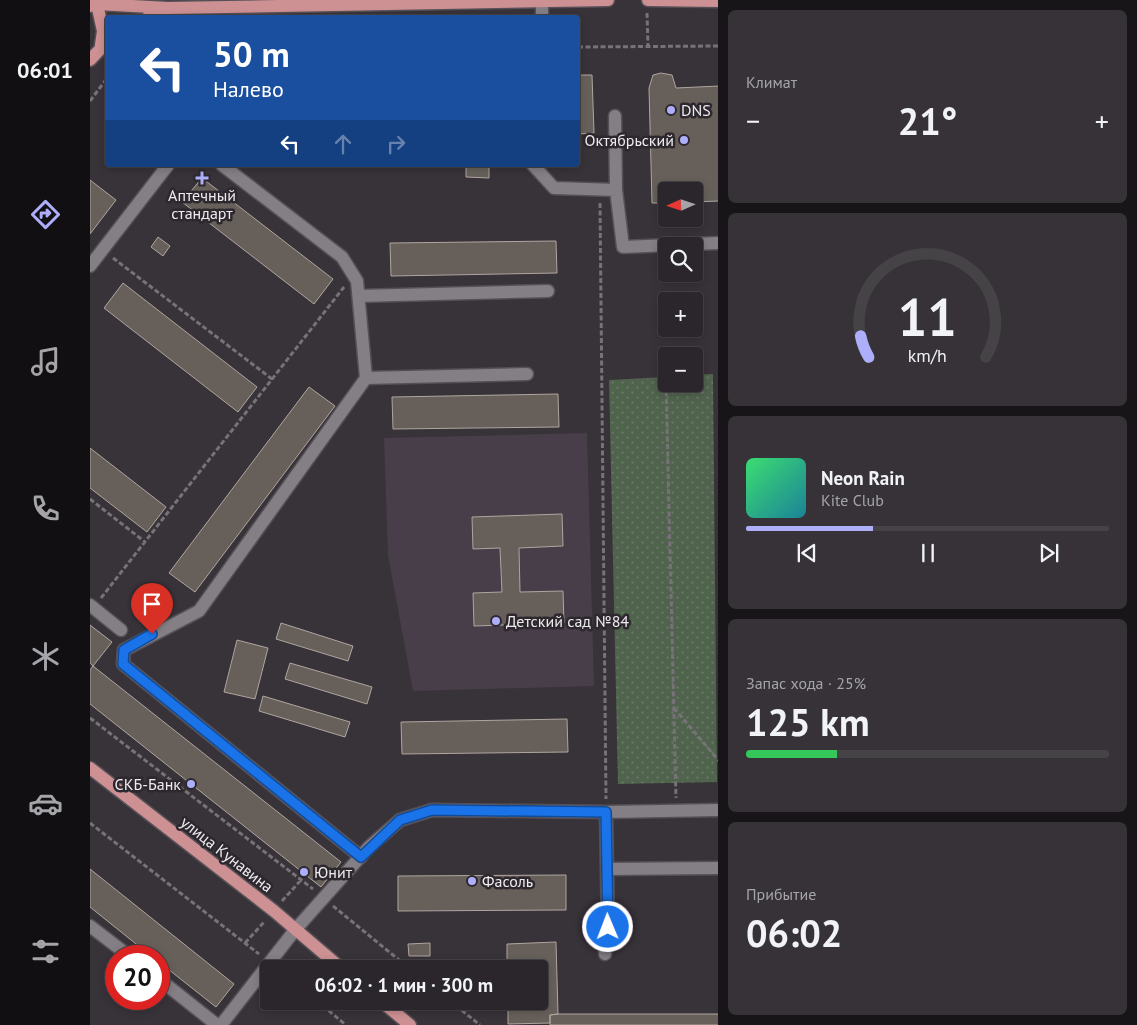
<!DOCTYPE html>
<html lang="ru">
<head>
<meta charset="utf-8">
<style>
	body { margin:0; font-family:"PT Sans",sans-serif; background:#363237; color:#f1f3f6; height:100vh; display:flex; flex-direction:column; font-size:19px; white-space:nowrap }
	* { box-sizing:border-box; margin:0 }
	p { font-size:16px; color:#a5a5a9 }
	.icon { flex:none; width:28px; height:28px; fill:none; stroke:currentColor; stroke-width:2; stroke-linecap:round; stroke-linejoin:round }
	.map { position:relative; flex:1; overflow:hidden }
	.details { display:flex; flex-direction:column; gap:10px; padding:10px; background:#171518; width:419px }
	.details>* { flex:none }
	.top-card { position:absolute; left:15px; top:15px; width:475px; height:152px; border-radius:5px; box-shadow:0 2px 8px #0003,0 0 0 1px #464347; background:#1a4fa0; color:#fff; overflow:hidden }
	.needle { width:32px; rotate:267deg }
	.buttons { position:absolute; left:568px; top:182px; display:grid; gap:10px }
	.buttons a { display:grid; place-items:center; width:45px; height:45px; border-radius:5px; background:#2a262b; box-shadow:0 2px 8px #0003,0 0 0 1px #464347; font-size:25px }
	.speed { position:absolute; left:15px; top:945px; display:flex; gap:10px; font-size:25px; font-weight:700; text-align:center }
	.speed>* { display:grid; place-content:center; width:65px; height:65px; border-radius:50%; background:#2a262b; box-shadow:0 2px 8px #0003,0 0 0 1px #464347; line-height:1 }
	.speed .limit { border:8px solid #d22; background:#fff; color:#111 }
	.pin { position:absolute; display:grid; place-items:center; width:42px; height:42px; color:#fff; margin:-51px -21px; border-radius:50% 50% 50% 0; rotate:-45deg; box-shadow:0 0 5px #0007 }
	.pin .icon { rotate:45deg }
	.me { position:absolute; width:55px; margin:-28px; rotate:359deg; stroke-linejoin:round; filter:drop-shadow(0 0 4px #0008) }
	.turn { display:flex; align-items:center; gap:18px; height:105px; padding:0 25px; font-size:22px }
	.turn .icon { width:65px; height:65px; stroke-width:2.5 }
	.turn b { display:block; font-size:35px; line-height:42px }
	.lanes { display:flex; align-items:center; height:48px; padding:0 25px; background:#0003; justify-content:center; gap:25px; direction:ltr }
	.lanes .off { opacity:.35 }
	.big { font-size:38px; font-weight:600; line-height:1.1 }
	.details .card { flex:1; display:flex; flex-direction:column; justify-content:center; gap:8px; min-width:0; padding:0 18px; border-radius:8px; background:#363237 }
	.details .dial { align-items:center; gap:0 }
	.dial svg { height:130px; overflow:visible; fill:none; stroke:#464347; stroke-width:7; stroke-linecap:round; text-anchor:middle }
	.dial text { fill:#f1f3f6; stroke:none }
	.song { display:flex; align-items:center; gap:15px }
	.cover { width:60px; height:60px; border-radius:8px; background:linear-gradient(135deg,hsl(140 70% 55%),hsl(190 70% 35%)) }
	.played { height:5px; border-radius:2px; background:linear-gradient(90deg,#adaffb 35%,#464347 35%) }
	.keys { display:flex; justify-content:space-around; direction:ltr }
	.heat { display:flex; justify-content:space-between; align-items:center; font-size:28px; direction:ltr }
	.charge { height:8px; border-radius:4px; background:linear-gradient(90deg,#34c759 25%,#464347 0) }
	.trip { position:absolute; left:170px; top:960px; width:288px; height:50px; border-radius:5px; background:#2a262b; box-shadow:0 2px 8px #0003,0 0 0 1px #464347; font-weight:600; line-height:50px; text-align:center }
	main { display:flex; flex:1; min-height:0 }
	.menu { display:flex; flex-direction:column; width:90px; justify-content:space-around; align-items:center; background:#110f11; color:#a5a5a9 }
	.menu .icon { width:35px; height:35px }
	.menu .current { color:#adaffb }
	.menu b { font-size:22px; color:#f1f3f6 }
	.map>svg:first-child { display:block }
</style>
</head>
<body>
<main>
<nav class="menu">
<b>06:01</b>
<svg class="icon current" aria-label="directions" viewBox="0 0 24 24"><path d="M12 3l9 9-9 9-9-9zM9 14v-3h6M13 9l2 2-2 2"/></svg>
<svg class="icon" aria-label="music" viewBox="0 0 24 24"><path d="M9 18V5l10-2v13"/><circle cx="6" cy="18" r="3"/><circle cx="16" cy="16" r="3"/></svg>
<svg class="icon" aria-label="phone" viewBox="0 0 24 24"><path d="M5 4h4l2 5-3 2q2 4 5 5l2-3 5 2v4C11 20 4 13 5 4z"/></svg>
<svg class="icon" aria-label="climate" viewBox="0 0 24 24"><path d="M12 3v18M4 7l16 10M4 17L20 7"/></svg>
<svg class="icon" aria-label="car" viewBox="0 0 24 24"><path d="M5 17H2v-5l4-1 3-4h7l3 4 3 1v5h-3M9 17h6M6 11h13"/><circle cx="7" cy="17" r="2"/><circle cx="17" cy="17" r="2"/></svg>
<svg class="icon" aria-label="filters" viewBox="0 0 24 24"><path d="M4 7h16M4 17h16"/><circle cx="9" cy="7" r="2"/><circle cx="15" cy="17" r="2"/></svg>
</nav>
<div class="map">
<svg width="629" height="1025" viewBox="0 0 629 1025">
	<defs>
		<pattern id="grass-dots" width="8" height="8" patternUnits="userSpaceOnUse" patternTransform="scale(1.25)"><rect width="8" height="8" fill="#50634d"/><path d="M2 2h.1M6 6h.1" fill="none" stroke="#6a7a67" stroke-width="1.8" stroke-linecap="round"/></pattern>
	</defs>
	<rect width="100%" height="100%" fill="#383239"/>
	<!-- built -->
	<path fill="#483e49" d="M497 433 504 686 323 691 298 555 294 438Z"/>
	<!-- grass -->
	<path fill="url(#grass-dots)" d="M623 374 627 782 528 784 519 380 576 377V384H604V375Z"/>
	<!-- building -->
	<path fill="#67605a" stroke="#afa6a0" d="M571 73 582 75 586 88 629 86V201L604 202V191H576V203H562L559 88 563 75Z
		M488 75H502L504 133 488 134Z
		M376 165H399V178L376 177Z
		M112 178 243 279 224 304 92 202Z
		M0 180 26 200 0 234Z
		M68 237 80 246 73 256 61 247Z
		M466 241 467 273 301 276 300 243Z
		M33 283 167 387 148 412 14 308Z
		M219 387 245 406 105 592 79 573Z
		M468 394 469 427 303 429 302 397Z
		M0 448 76 507 57 532 0 488Z
		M472 514 473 546 429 548 430 592 473 591 474 623 384 626 383 593 412 592 410 548 383 549 382 517Z
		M191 623 263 646 258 661 186 639Z
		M0 625 22 642 3 666 0 663Z
		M147 640 178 648 165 699 134 692Z
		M200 663 282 687 277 704 195 679Z
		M3 666 251 862 231 887 0 704V670Z
		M173 696 260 722 255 737 169 711Z
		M477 719 478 752 312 754 311 722Z
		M0 869 144 984 126 1007 69 962V956H61L0 907Z
		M476 875V910L308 911V876Z
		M466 942 468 1014 460 1015V1023L418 1024V1001H449V969H417V944Z
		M340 943V956H319L318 944Z
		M468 1014H629V1025H460V1015Z"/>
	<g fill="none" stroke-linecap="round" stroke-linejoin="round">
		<defs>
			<path id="minor" d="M452 0V18
				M525 116 526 190
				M132 165 252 257 267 281 276 378 109 611 34 650 33 664 271 857
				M443 165 464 188 526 190 533 247 629 243
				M0 266 78 165
				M269 296 458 291
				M276 378 437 374
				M0 605 31 630
				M517 869 629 868
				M0 926 39 956
				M515 954 518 927 516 812
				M69 979 127 1025
				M131 1025 205 930 279 847 310 820 342 810 516 812 629 810"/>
			<path id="major" d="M558 0 629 1
				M7 4 13 31 11 45
				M0 6 7 4 78 8 518 0
				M57 18 76 9
				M0 60 17 42
				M0 768 184 911 252 969
				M291 1001 320 1025"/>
		</defs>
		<!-- minor casing -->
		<use href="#minor" stroke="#555056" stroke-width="15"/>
		<!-- major casing -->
		<use href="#major" stroke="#555056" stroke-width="15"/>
		<!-- path -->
		<path stroke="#777278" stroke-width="3" stroke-dasharray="5 2.5" stroke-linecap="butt" d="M557 13 558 47
			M488 47 629 46
			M0 101 18 77
			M510 203 516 799
			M23 258 182 379
			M576 367V378
			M576 384 586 798
			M0 499 55 542
			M11 598 254 287
			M584 708 629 761
			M0 718 223 889
			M0 823 169 954
			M192 901 211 880
			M243 906 320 969
			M155 943 175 921
			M227 1001 256 1025
			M360 1001 390 1025"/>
		<!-- minor -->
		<use href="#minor" stroke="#847e85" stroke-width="12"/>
		<!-- major -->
		<use href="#major" stroke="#cd9093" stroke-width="12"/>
	</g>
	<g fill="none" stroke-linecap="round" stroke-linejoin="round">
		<defs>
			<path id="route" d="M62 634 34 650 33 664 271 857 310 820 342 810 516 812 518 927"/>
		</defs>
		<!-- route casing -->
		<use href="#route" stroke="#114b97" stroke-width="12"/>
		<!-- route -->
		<use href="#route" stroke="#1a73e8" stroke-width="9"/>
	</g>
	<!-- markers -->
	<g fill="#adaffb" stroke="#2d282e" stroke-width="2">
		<circle cx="581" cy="110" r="5"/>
		<circle cx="594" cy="140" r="5"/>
		<path d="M109.5 170.5h5v5h5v5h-5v5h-5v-5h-5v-5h5z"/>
		<circle cx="406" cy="621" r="5"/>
		<circle cx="101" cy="784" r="5"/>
		<circle cx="214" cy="872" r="5"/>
		<circle cx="382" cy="881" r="5"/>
	</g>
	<g text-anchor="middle" stroke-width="5" stroke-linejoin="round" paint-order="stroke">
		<!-- poi labels -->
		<g font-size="16" fill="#eeebef" stroke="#2d282e" text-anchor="start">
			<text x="591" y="116">DNS</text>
			<text x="584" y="146" text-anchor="end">Октябрьский</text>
			<text x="112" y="201" text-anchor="middle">Аптечный<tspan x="112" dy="18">стандарт</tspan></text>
			<text x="416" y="627">Детский сад №84</text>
			<text x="91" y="790" text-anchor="end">СКБ-Банк</text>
			<text x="224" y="878">Юнит</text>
			<text x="392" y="887">Фасоль</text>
		</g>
		<!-- street labels -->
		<g font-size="16" fill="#eeebef" stroke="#2d282e">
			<text transform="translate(137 854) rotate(38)" y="6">улица Кунавина</text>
		</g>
	</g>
</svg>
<div class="buttons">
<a><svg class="needle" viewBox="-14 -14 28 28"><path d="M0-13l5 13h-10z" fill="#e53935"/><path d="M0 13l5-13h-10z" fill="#a5a5a9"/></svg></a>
<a><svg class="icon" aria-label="search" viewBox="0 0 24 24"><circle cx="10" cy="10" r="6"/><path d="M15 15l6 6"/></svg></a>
<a>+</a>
<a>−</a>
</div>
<div class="speed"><div class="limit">20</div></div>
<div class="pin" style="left:62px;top:634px;background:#d93025"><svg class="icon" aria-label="arrive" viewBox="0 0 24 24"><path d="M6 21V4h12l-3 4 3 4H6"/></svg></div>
<svg class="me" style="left:518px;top:927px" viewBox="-20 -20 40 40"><circle r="17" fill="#1a73e8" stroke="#fff" stroke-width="3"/><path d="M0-11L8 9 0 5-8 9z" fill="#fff"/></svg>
<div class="trip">06:02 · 1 мин · 300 m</div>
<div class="top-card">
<div class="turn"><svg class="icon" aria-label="left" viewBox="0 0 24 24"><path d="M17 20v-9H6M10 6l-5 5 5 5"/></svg><div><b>50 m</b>Налево</div></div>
<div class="lanes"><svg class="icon" aria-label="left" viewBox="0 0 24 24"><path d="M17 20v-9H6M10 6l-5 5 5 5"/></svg><svg class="icon off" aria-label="ahead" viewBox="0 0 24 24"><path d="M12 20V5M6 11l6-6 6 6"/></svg><svg class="icon off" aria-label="right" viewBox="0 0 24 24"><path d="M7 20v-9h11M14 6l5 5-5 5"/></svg></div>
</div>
</div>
<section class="details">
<div class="card"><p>Климат</p>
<div class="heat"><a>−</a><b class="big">21°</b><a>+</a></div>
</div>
<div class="card dial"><svg viewBox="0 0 100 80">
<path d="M14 69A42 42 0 1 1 86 69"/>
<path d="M14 69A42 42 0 0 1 9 56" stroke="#adaffb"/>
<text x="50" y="56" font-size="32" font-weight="700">11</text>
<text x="50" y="72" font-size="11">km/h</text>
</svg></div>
<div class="card">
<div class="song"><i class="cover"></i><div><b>Neon Rain</b><p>Kite Club</p></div></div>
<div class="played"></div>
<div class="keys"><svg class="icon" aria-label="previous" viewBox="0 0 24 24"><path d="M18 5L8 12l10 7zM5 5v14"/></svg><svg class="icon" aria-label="pause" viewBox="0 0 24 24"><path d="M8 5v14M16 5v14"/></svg><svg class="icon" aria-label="next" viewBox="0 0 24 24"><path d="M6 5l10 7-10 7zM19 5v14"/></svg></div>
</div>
<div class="card"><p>Запас хода · 25%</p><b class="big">125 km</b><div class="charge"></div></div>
<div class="card"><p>Прибытие</p><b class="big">06:02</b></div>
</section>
</main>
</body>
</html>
